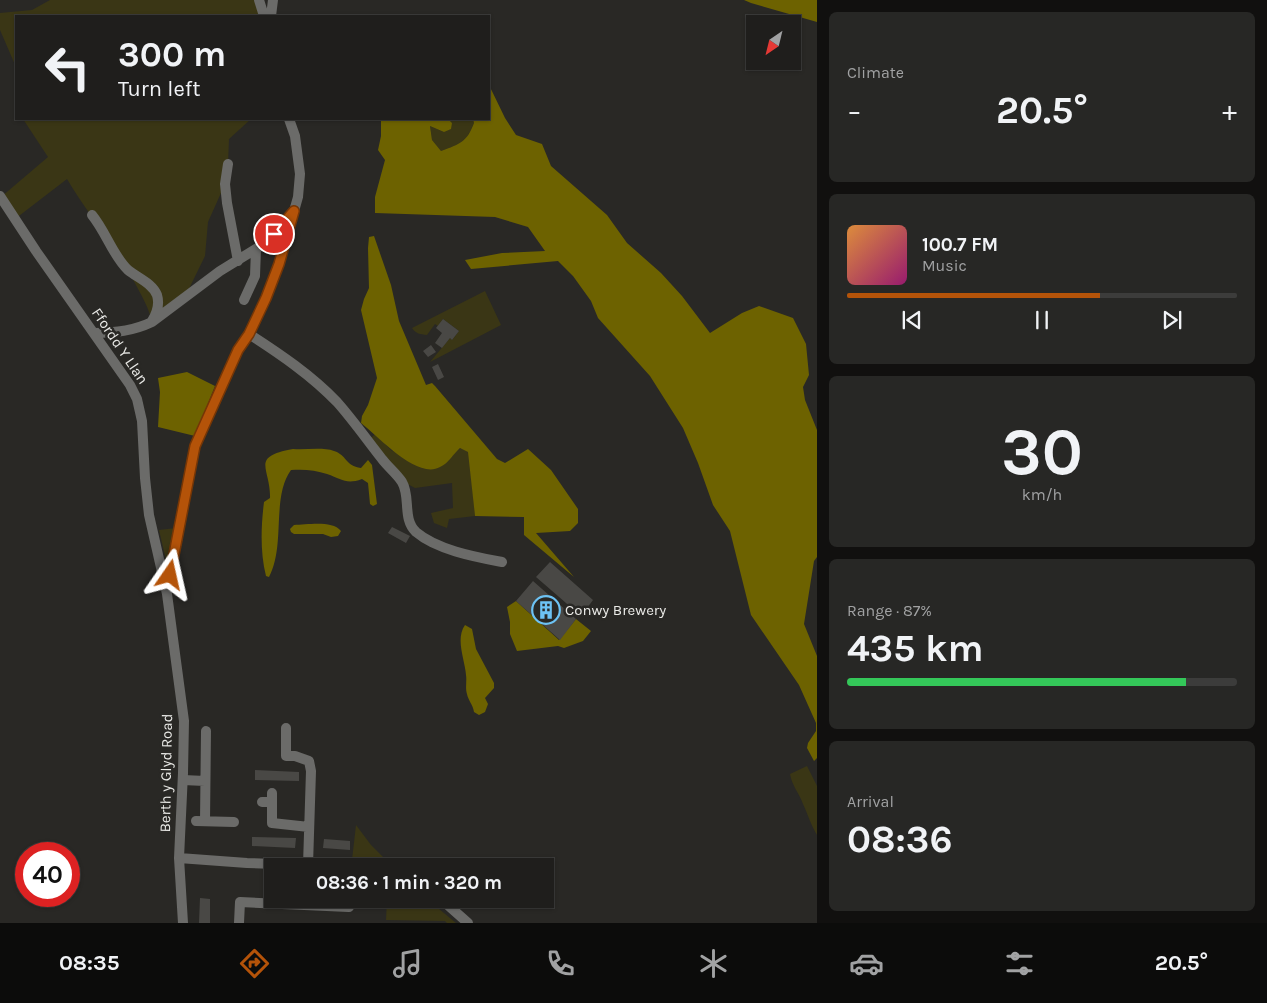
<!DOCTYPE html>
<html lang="en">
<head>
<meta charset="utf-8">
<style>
	body { margin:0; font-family:Karla,sans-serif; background:#272725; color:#f1f3f6; height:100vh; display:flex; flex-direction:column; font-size:19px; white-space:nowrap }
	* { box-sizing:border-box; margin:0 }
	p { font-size:16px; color:#a1a2a3 }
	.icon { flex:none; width:28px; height:28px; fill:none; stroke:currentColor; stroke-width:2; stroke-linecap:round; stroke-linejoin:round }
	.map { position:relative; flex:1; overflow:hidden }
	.details { display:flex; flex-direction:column; gap:12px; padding:12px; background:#11100f; width:450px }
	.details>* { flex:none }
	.hud { position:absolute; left:15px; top:15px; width:475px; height:105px; border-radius:0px; box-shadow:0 1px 4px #0004,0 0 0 1px #3c3c3b; background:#1f1e1c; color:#f1f3f6; overflow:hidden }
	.needle { width:32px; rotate:215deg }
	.controls { position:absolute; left:746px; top:15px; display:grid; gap:10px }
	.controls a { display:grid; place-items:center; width:55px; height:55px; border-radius:0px; background:#1f1e1c; box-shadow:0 1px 4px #0004,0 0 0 1px #3c3c3b; font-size:25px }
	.speed { position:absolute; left:15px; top:842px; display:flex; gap:10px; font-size:25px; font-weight:700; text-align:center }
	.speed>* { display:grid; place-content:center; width:65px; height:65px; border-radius:50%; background:#1f1e1c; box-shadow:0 1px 4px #0004,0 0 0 1px #3c3c3b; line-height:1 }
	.speed .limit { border:8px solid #d22; background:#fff; color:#111 }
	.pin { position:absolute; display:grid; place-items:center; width:42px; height:42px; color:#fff; margin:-21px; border:2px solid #fff; border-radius:50%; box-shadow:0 1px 5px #0007 }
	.me { position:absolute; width:55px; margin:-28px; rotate:11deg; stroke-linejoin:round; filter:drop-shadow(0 0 4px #0008) }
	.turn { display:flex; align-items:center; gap:18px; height:105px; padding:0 20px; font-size:22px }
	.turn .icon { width:65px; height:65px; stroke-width:2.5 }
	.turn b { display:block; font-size:35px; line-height:42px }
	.big { font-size:38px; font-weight:700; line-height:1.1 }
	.details .card { flex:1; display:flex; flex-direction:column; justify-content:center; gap:8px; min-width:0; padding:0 18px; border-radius:8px; background:#272725 }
	.details .dial { align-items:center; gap:0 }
	.dial b { font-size:65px; line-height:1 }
	.song { display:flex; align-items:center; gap:15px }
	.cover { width:60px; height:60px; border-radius:8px; background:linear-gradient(135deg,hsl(30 70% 55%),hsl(320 70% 35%)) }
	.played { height:5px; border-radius:2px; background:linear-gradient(90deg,#b45309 65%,#3c3c3b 65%) }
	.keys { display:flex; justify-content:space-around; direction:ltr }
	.heat { display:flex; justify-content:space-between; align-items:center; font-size:28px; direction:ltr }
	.charge { height:8px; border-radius:4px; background:linear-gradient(90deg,#34c759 87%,#3c3c3b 0) }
	.trip { position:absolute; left:264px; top:858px; width:290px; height:50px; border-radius:0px; background:#1f1e1c; box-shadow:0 1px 4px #0004,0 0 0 1px #3c3c3b; font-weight:700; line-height:50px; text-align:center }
	.dock { display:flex; height:80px; justify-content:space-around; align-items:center; background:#0c0c0b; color:#a1a2a3 }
	.dock .icon { width:35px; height:35px }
	.dock .on { color:#b45309 }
	.dock b { font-size:22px; color:#f1f3f6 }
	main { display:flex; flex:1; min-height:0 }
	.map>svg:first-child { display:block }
</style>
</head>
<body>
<main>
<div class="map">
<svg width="817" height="923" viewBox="0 0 817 923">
	<rect width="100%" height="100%" fill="#292825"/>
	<!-- green -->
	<path fill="#3a3615" d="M50 0H259L260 4 258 16H16V67L0 30V13L32 10Z
		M23 119H251L229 139 228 164 225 184 208 222 205 256 184 299 152 322C149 309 143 298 137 287 117 248 89 216 67 179L15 219 1 197 48 157Z
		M448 119H473L474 123C467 142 460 144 441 151L432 140 430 126 444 132 452 123Z
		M485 291 501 325 430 362 450 338 452 340 459 331 443 319 438 326 435 324 427 335C420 334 416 334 412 328Z
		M375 434 392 451 448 461 454 453 461 448 469 452 475 516 449 519 447 528 434 523 431 513 453 508 452 483 415 488 400 480 368 441Z
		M176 528 169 563 167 564 159 530Z
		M807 766 817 786V835C811 825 808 815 803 804 799 793 792 786 790 774Z
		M356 825 371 845 392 866 352 860Z
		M387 899H424L433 904 456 923H447L445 921 386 920Z"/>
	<!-- forest -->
	<path fill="#6d6200" d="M744 0H817V22L751 3Z
		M489 85 505 118 516 135 542 144 551 166 607 215 627 243 661 273 682 296 710 333 742 313 759 306 793 318 806 344 809 375 803 387 805 400 817 430V557L814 561 804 624 817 656V758L814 761 807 748 808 743 816 731V723L799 685 751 615 730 531 713 505 698 463 683 428 650 376 598 318 591 301 573 276 558 261 471 269 465 260 502 253 545 251 528 227 495 217 375 213V197L385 160 378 150 381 136V119H448L452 123 451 129 444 132 430 126 432 140 441 151C460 144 467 142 474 123L473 119H489Z
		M374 236 391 285 399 321 426 385 432 383 435 386 497 459 505 463 528 449 551 470 578 509V523L570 531 536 533 574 577 524 535V517L475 516 468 452 460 448C453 454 449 463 440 467 417 480 378 436 361 423L362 416 368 405 377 378 361 310 364 299 369 288 368 248 369 237Z
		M187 372 215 386 195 436 158 427 160 392 158 378Z
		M293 449C306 450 323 447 334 451 347 455 345 466 361 468L368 460 372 465 377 504 373 506 370 504 368 483 362 479C346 485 342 479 327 474 316 470 303 469 291 470 271 498 286 545 269 577L266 576C260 552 261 526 264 502L270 498C271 468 249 457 293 449Z
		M294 525C307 525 332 520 341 531L338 536 331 537 323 534H294L291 532 290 529Z
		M516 601 559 640 576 619 591 631 583 641 564 648 558 646 517 651 510 634V622L507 607Z
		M465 625 472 629 476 649 494 683V688L485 698 488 704 485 712 479 715 474 712C473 705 468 700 467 694 465 688 467 681 466 675 465 660 455 639 465 625Z"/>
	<!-- building -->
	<path fill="#494845" d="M443 319 459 331 452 340 450 338 442 348 435 343 442 333 436 328Z
		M431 345 436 352 428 357 423 351Z
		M438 364 444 377 438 380 432 367Z
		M392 527 410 536 406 543 388 533Z
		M550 562 593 600 581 616 536 577Z
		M533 581 576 619 560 640 516 601Z
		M255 770 299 772V781L255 780Z
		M252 837 296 838 295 848 252 846Z
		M324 839 350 841V850L323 848Z
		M200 898 210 899V923H199Z"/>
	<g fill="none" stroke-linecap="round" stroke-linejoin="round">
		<!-- minor -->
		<path stroke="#6b6b69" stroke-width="10" d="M259 0 264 16
			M271 16 273 0
			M228 164 225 184 227 203 238 261
			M0 196 36 251 130 385 137 399 142 421 145 478 149 515 167 594 184 721 183 773 179 858 183 923
			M92 215C106 232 113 256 128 270 138 278 152 283 157 295 160 305 157 313 152 321
			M244 300 255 276 256 249
			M94 333C115 333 133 331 152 322L220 271 259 247 274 234 291 215
			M249 334C280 354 311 375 337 402 353 420 367 440 382 459 388 467 397 474 402 482 411 497 402 519 416 532 437 550 476 557 502 562
			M168 588 195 446 238 350 249 334 266 298 279 264 298 197 300 174 295 136 289 119
			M286 728V756H295L309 761 311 771 308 865
			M183 780 205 781
			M272 793V823L309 827
			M262 802H272
			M196 821 234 822
			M205 821 206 731
			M179 858 247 863 329 866
			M441 899 468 923
			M271 902 272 876
			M239 923 240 902 349 907"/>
	</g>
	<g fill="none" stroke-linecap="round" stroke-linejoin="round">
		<defs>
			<path id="route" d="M170 575 195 446 238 350 249 334 266 298 279 264 294 211 274 234"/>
		</defs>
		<!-- route casing -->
		<use href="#route" stroke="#753606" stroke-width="12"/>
		<!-- route -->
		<use href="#route" stroke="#b45309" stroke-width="9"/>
	</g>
	<!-- icons -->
	<defs>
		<symbol id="building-ring" viewBox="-11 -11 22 22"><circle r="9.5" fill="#292825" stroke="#6dc2f3" stroke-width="1.5"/><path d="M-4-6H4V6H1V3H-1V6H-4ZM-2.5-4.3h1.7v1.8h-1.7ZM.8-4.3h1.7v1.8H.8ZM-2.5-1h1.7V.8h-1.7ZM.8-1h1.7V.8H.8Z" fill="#6dc2f3"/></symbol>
	</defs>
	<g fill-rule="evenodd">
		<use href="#building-ring" x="530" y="594" width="32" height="32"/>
	</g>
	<g text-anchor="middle" stroke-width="5" stroke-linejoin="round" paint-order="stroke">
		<!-- street labels -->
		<g font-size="15" fill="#eaeae7" stroke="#292825">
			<text transform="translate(120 346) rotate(56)" y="5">Ffordd Y Llan</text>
			<text transform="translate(166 773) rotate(-89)" y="5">Berth y Glyd Road</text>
		</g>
		<!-- poi labels -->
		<g font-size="15" fill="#eaeae7" stroke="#292825" text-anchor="start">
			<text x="565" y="615">Conwy Brewery</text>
		</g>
	</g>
</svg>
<div class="controls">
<a><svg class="needle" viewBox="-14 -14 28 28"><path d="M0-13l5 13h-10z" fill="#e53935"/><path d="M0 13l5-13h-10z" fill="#a1a2a3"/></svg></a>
</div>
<div class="speed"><div class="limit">40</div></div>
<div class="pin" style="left:274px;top:234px;background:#d93025"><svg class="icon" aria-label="arrive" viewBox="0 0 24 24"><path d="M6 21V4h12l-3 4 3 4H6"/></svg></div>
<svg class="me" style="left:170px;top:575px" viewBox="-20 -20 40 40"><path d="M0-17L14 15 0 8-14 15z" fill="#b45309" stroke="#fff" stroke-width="4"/></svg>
<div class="trip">08:36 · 1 min · 320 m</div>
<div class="hud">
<div class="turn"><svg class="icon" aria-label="left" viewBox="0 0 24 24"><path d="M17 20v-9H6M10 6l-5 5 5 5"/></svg><div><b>300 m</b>Turn left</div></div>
</div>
</div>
<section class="details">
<div class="card"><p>Climate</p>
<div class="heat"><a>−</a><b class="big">20.5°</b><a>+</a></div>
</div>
<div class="card">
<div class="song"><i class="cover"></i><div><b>100.7 FM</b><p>Music</p></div></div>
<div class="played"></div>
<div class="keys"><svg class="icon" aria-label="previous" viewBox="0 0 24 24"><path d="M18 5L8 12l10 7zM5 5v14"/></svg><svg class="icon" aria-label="pause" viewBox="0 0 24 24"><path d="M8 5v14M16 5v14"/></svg><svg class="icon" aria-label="next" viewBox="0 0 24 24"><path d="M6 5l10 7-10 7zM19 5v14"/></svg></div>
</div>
<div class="card dial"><b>30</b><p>km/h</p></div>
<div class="card"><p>Range · 87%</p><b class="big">435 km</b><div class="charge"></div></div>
<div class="card"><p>Arrival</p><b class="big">08:36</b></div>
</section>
</main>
<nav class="dock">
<b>08:35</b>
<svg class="icon on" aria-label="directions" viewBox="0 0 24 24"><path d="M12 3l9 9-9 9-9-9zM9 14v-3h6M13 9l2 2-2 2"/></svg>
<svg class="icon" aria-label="music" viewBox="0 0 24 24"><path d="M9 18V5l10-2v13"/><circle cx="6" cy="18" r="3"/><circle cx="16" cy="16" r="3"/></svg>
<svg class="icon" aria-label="phone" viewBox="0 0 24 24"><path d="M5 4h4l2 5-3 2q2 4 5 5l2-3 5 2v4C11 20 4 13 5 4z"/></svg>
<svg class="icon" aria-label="climate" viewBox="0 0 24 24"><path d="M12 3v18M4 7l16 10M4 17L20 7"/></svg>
<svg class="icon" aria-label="car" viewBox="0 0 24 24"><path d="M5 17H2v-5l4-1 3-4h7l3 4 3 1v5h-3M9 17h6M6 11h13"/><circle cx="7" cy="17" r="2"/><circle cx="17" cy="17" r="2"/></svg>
<svg class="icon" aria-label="filters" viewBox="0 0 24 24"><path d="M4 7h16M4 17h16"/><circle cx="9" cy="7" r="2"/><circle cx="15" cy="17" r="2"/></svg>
<b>20.5°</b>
</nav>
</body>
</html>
